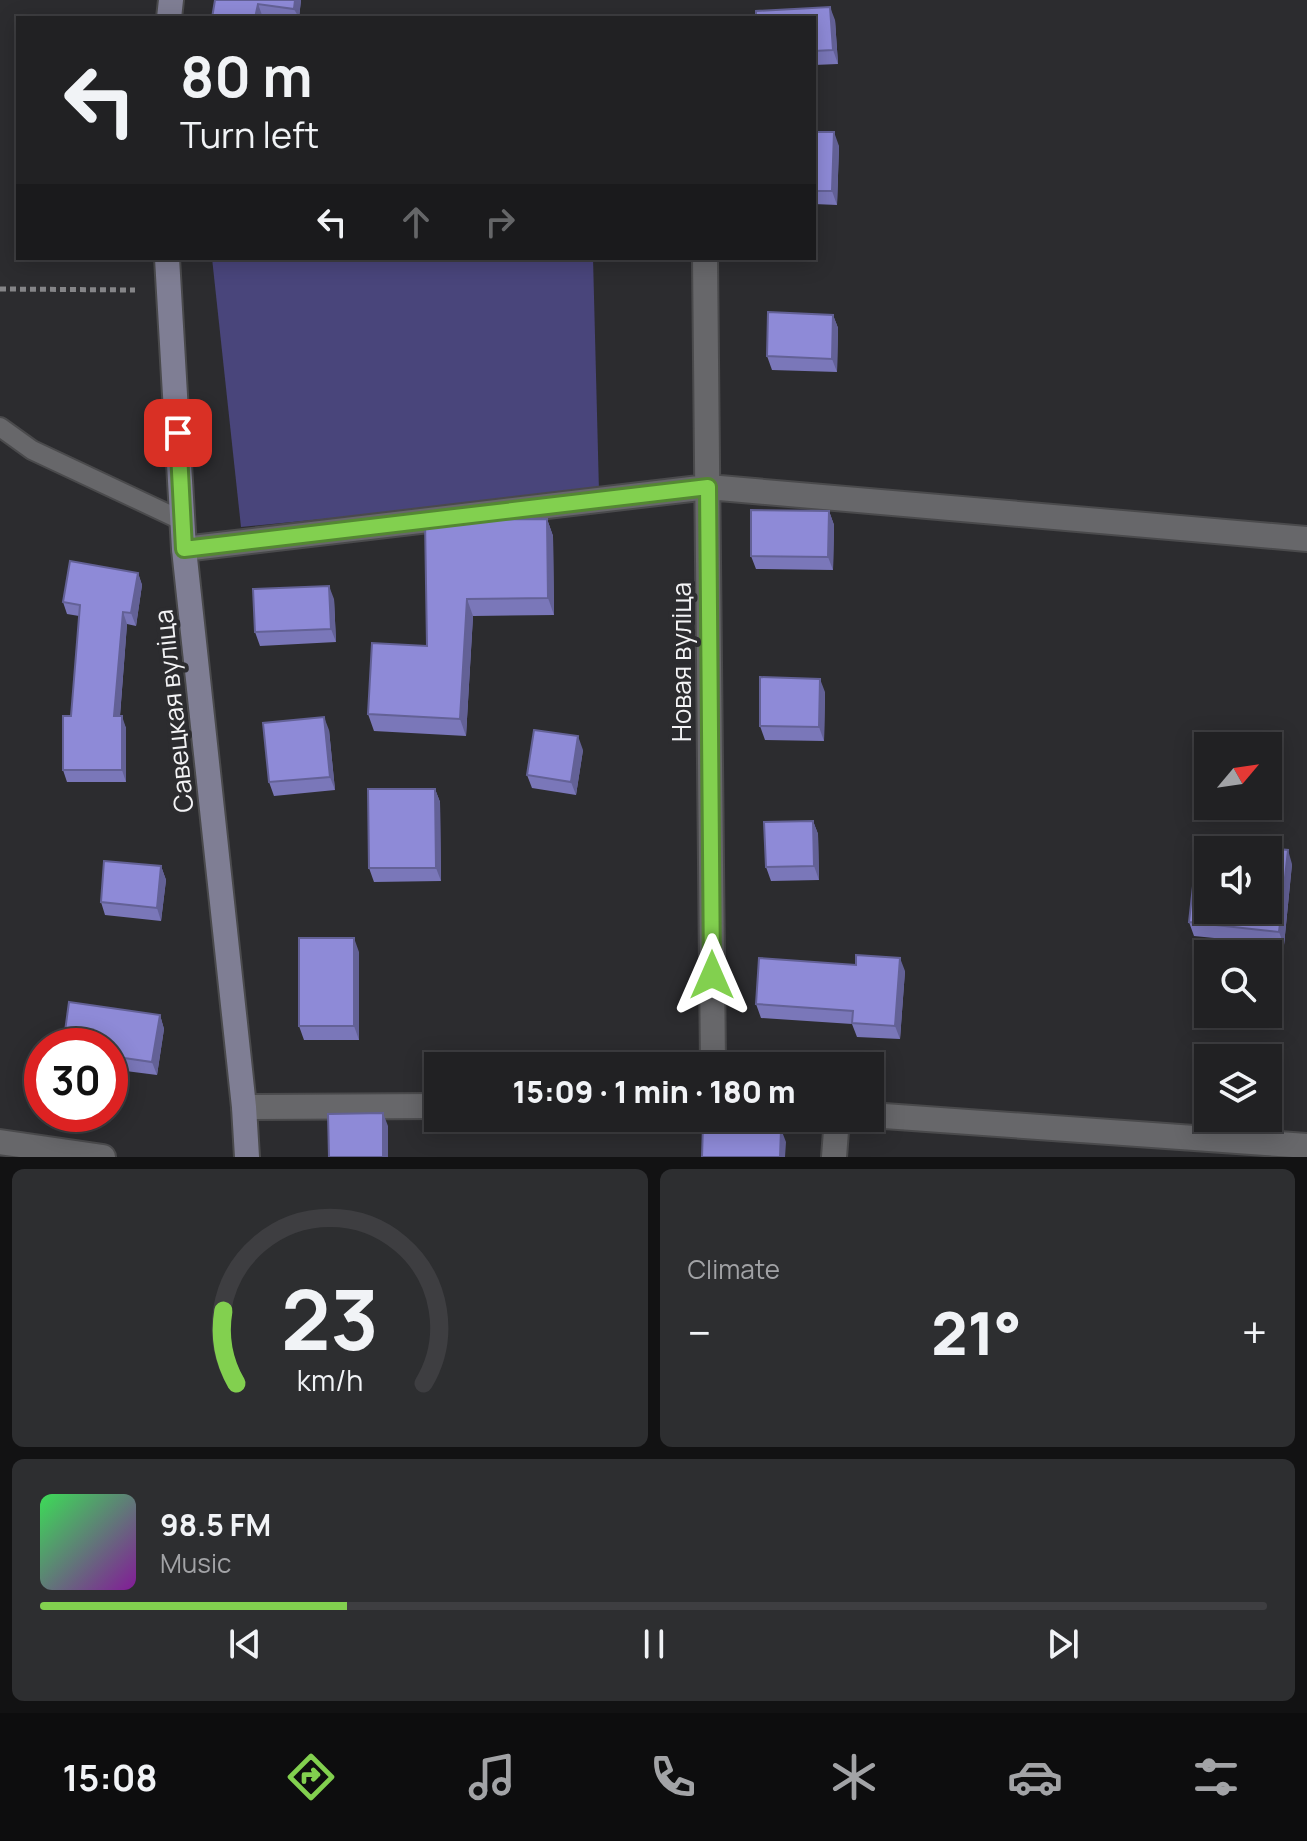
<!DOCTYPE html>
<html lang="en">
<head>
<meta charset="utf-8">
<style>
	body { margin:0; font-family:Manrope,sans-serif; background:#2d2e30; color:#f1f3f6; height:100vh; display:flex; flex-direction:column; font-size:30px; white-space:nowrap }
	* { box-sizing:border-box; margin:0 }
	p { font-size:26px; color:#a2a3a6 }
	.icon { flex:none; width:44px; height:44px; fill:none; stroke:currentColor; stroke-width:2; stroke-linecap:round; stroke-linejoin:round }
	.map { position:relative; height:1157px; overflow:hidden }
	.drawer { display:flex; flex-direction:column; gap:12px; padding:12px; background:#121213; flex:1 }
	.drawer>* { flex:none }
	.banner { position:absolute; left:16px; top:16px; width:800px; height:244px; border-radius:0px; box-shadow:0 4px 20px #0003,0 0 0 2px #3e3e41; background:#212123; color:#f1f3f6; overflow:hidden }
	.needle { width:52px; rotate:61deg }
	.buttons { position:absolute; left:1194px; top:732px; display:grid; gap:16px }
	.buttons a { display:grid; place-items:center; width:88px; height:88px; border-radius:0px; background:#212123; box-shadow:0 4px 20px #0003,0 0 0 2px #3e3e41; font-size:40px }
	.speed { position:absolute; left:24px; top:1028px; display:flex; gap:16px; font-size:40px; font-weight:700; text-align:center }
	.speed>* { display:grid; place-content:center; width:104px; height:104px; border-radius:50%; background:#212123; box-shadow:0 4px 20px #0003,0 0 0 2px #3e3e41; line-height:1 }
	.speed .limit { border:12px solid #d22; background:#fff; color:#111 }
	.pin { position:absolute; display:grid; place-items:center; width:68px; height:68px; color:#fff; margin:-34px; border-radius:16px; box-shadow:0 4px 12px #0006 }
	.me { position:absolute; width:88px; margin:-44px; rotate:0deg; stroke-linejoin:round; filter:drop-shadow(0 0 6px #0008) }
	.turn { display:flex; align-items:center; gap:28px; height:168px; padding:0 32px; font-size:36px }
	.turn .icon { width:104px; height:104px; stroke-width:2.5 }
	.turn b { display:block; font-size:56px; line-height:68px }
	.lanes { display:flex; align-items:center; height:76px; padding:0 32px; background:#0003; justify-content:center; gap:40px; direction:ltr }
	.lanes .off { opacity:.35 }
	.big { font-size:60px; font-weight:800; line-height:1.1 }
	.drawer .card { flex:1; display:flex; flex-direction:column; justify-content:center; gap:12px; min-width:0; padding:0 28px; border-radius:12px; background:#2d2e30 }
	.drawer .dial { align-items:center; gap:0 }
	.dial svg { height:208px; overflow:visible; fill:none; stroke:#3e3e41; stroke-width:7; stroke-linecap:round; text-anchor:middle }
	.dial text { fill:#f1f3f6; stroke:none }
	.song { display:flex; align-items:center; gap:24px }
	.cover { width:96px; height:96px; border-radius:12px; background:linear-gradient(135deg,hsl(130 70% 55%),hsl(290 70% 35%)) }
	.played { height:8px; border-radius:4px; background:linear-gradient(90deg,#82d04f 25%,#3e3e41 25%) }
	.keys { display:flex; justify-content:space-around; direction:ltr }
	.heat { display:flex; justify-content:space-between; align-items:center; font-size:44px; direction:ltr }
	.drawer .tiles { flex:1; display:grid; gap:12px; grid-template-columns:1fr 1fr }
	.card:last-child { grid-column:span 2 }
	.trip { position:absolute; left:424px; top:1052px; width:460px; height:80px; border-radius:0px; background:#212123; box-shadow:0 4px 20px #0003,0 0 0 2px #3e3e41; font-weight:800; line-height:80px; text-align:center }
	.tab-bar { display:flex; height:128px; justify-content:space-around; align-items:center; background:#0d0d0e; color:#a2a3a6 }
	.tab-bar .icon { width:56px; height:56px }
	.tab-bar .selected { color:#82d04f }
	.tab-bar b { font-size:36px; color:#f1f3f6 }
	.map>svg:first-child { display:block }
</style>
</head>
<body>
<div class="map">
<svg width="1307" height="1157" viewBox="0 0 1307 1157">
	<rect width="100%" height="100%" fill="#2c2c2f"/>
	<!-- green -->
	<path fill="#49457b" d="M212 258H593L599 492 241 527Z"/>
	<g fill="none" stroke-linecap="round" stroke-linejoin="round">
		<defs>
			<path id="lane" d="M0 427 32 450 183 521"/>
			<path id="street" d="M705 258 713 1066
				M184 549 708 487 1307 539
				M244 1107 438 1106
				M870 1115 1307 1146
				M0 1142 103 1157
				M834 1157 837 1118"/>
			<path id="secondary" d="M169 18 171 0
				M167 258 184 549 244 1107 247 1157"/>
		</defs>
		<!-- lane casing -->
		<use href="#lane" stroke="#4a4a4c" stroke-width="22"/>
		<!-- street casing -->
		<use href="#street" stroke="#4a4a4c" stroke-width="28"/>
		<!-- secondary casing -->
		<use href="#secondary" stroke="#4a4a4c" stroke-width="28"/>
		<!-- path -->
		<path stroke="#858588" stroke-width="5" stroke-dasharray="6 4" stroke-linecap="butt" d="M0 289 135 290"/>
		<!-- lane -->
		<use href="#lane" stroke="#67676a" stroke-width="18"/>
		<!-- street -->
		<use href="#street" stroke="#67676a" stroke-width="24"/>
		<!-- secondary -->
		<use href="#secondary" stroke="#7f7e94" stroke-width="24"/>
	</g>
	<!-- wall -->
	<path fill="#7a77b9" d="M215 0H301L299 18H283L262 15Z
		M814 18 835 20 838 64 814 65Z
		M814 132 839 146 837 205 814 204Z
		M833 315 838 328 837 372 772 370 767 356Z
		M829 511 834 525 833 570 756 569 751 556Z
		M547 519 553 536 554 615 473 616 466 736 374 731 368 714 427 646 425 520Z
		M138 573 142 585 136 626 127 624 120 716 126 728V782H67L63 770 71 716 79 616 67 614 63 602Z
		M334 599 336 642 260 646 255 632Z
		M825 692 824 741 765 740 760 726Z
		M329 730 335 790 274 796 269 782Z
		M583 750 576 795 532 788 527 775Z
		M435 789 440 802 441 881 374 882 369 868Z
		M813 821 818 834 819 880 771 881 766 867Z
		M1292 864 1284 945 1194 936 1189 922Z
		M161 866 166 880 161 921 105 915 101 902Z
		M359 952V1040H304L299 1026Z
		M905 971 900 1039 857 1037 852 1024 761 1018 756 1004Z
		M160 1015 164 1029 157 1075 110 1069V1046Z"/>
	<!-- shaded-wall -->
	<path fill="#636196" d="M295 0H301L299 18 294 9Z
		M258 4 262 15 261 18H255Z
		M830 7 835 20 838 64 833 50Z
		M834 132 839 146 837 205 832 191Z
		M833 315 838 328 837 372 832 359Z
		M829 511 834 525 833 570 828 557Z
		M547 519 553 536 554 615 548 598Z
		M138 573 142 585 136 626 131 613Z
		M329 586 334 599 336 642 331 629Z
		M467 599 473 616 466 736 460 719Z
		M123 612 127 624 119 728 114 716Z
		M820 679 825 692 824 741 819 727Z
		M122 716 126 728V782L122 770Z
		M324 717 329 730 335 790 330 777Z
		M578 736 583 750 576 795 571 782Z
		M435 789 440 802 441 881 436 868Z
		M813 821 818 834 819 880 814 866Z
		M1288 850 1292 864 1284 945 1279 932Z
		M161 866 166 880 161 921 157 908Z
		M354 938 359 952V1040L354 1026Z
		M900 958 905 971 900 1039 895 1026Z
		M160 1015 164 1029 157 1075 152 1062Z
		M383 1113 388 1126V1157H383Z
		M781 1129 786 1142 785 1157H780Z"/>
	<!-- building -->
	<path fill="#8e8ad7" stroke="#636196" stroke-width="2" fill-rule="evenodd" d="M215 0H295L294 9 258 4 255 18H212Z
		M830 7 833 50 814 51V18H756V11Z
		M814 132H834L832 191H814Z
		M768 312 833 315 832 359 767 356Z
		M751 510 829 511 828 557 751 556Z
		M547 519 548 598 467 599 460 719 368 714 372 643 427 646 425 520Z
		M70 561 138 573 131 613 123 612 114 716H122V770H63V716H71L80 605 63 602Z
		M329 586 331 629 255 632 253 589Z
		M760 677 820 679 819 727 760 726Z
		M324 717 330 777 269 782 263 723Z
		M534 730 578 736 571 782 527 775Z
		M368 789H435L436 868H369Z
		M813 821 814 866 766 867 764 822Z
		M1198 841 1288 850 1279 932 1189 922ZM1208 850H1268V910H1208Z
		M104 861 161 866 157 908 101 902Z
		M299 938H354V1026H299Z
		M856 955 900 958 895 1026 852 1023 853 1011 756 1004 759 958 856 965Z
		M69 1002 160 1015 152 1062 110 1056V1046H63Z
		M383 1113V1157H329L328 1114Z
		M703 1125 781 1129 780 1157H702Z"/>
	<g fill="none" stroke-linecap="round" stroke-linejoin="round">
		<defs>
			<path id="route" d="M178 433 184 549 708 487 712 975"/>
		</defs>
		<!-- route casing -->
		<use href="#route" stroke="#548733" stroke-width="20"/>
		<!-- route -->
		<use href="#route" stroke="#82d04f" stroke-width="14"/>
	</g>
	<g text-anchor="middle" stroke-width="8" stroke-linejoin="round" paint-order="stroke">
		<!-- street labels -->
		<g font-size="26" fill="#f3f3f5" stroke="#2c2c2f">
			<text transform="translate(682 662) rotate(-90)" y="9">Новая вуліца</text>
			<text transform="translate(174 711) rotate(-96)" y="9">Савецкая вуліца</text>
		</g>
	</g>
</svg>
<div class="buttons">
<a><svg class="needle" viewBox="-14 -14 28 28"><path d="M0-13l5 13h-10z" fill="#e53935"/><path d="M0 13l5-13h-10z" fill="#a2a3a6"/></svg></a>
<a><svg class="icon" aria-label="sound" viewBox="0 0 24 24"><path d="M4 9h4l5-4v14l-5-4H4zM17 9q2 3 0 6"/></svg></a>
<a><svg class="icon" aria-label="search" viewBox="0 0 24 24"><circle cx="10" cy="10" r="6"/><path d="M15 15l6 6"/></svg></a>
<a><svg class="icon" aria-label="layers" viewBox="0 0 24 24"><path d="M12 4l9 5-9 5-9-5zM3 14l9 5 9-5"/></svg></a>
</div>
<div class="speed"><div class="limit">30</div></div>
<div class="pin" style="left:178px;top:433px;background:#d93025"><svg class="icon" aria-label="arrive" viewBox="0 0 24 24"><path d="M6 21V4h12l-3 4 3 4H6"/></svg></div>
<svg class="me" style="left:712px;top:975px" viewBox="-20 -20 40 40"><path d="M0-17L14 15 0 8-14 15z" fill="#82d04f" stroke="#fff" stroke-width="4"/></svg>
<div class="trip">15:09 · 1 min · 180 m</div>
<div class="banner">
<div class="turn"><svg class="icon" aria-label="left" viewBox="0 0 24 24"><path d="M17 20v-9H6M10 6l-5 5 5 5"/></svg><div><b>80 m</b>Turn left</div></div>
<div class="lanes"><svg class="icon" aria-label="left" viewBox="0 0 24 24"><path d="M17 20v-9H6M10 6l-5 5 5 5"/></svg><svg class="icon off" aria-label="ahead" viewBox="0 0 24 24"><path d="M12 20V5M6 11l6-6 6 6"/></svg><svg class="icon off" aria-label="right" viewBox="0 0 24 24"><path d="M7 20v-9h11M14 6l5 5-5 5"/></svg></div>
</div>
</div>
<section class="drawer">
<div class="tiles">
<div class="card dial"><svg viewBox="0 0 100 80">
<path d="M14 69A42 42 0 1 1 86 69"/>
<path d="M14 69A42 42 0 0 1 9 41" stroke="#82d04f"/>
<text x="50" y="56" font-size="32" font-weight="700">23</text>
<text x="50" y="72" font-size="11">km/h</text>
</svg></div>
<div class="card"><p>Climate</p>
<div class="heat"><a>−</a><b class="big">21°</b><a>+</a></div>
</div>
<div class="card">
<div class="song"><i class="cover"></i><div><b>98.5 FM</b><p>Music</p></div></div>
<div class="played"></div>
<div class="keys"><svg class="icon" aria-label="previous" viewBox="0 0 24 24"><path d="M18 5L8 12l10 7zM5 5v14"/></svg><svg class="icon" aria-label="pause" viewBox="0 0 24 24"><path d="M8 5v14M16 5v14"/></svg><svg class="icon" aria-label="next" viewBox="0 0 24 24"><path d="M6 5l10 7-10 7zM19 5v14"/></svg></div>
</div>
</div>
</section>
<nav class="tab-bar">
<b>15:08</b>
<svg class="icon selected" aria-label="directions" viewBox="0 0 24 24"><path d="M12 3l9 9-9 9-9-9zM9 14v-3h6M13 9l2 2-2 2"/></svg>
<svg class="icon" aria-label="music" viewBox="0 0 24 24"><path d="M9 18V5l10-2v13"/><circle cx="6" cy="18" r="3"/><circle cx="16" cy="16" r="3"/></svg>
<svg class="icon" aria-label="phone" viewBox="0 0 24 24"><path d="M5 4h4l2 5-3 2q2 4 5 5l2-3 5 2v4C11 20 4 13 5 4z"/></svg>
<svg class="icon" aria-label="climate" viewBox="0 0 24 24"><path d="M12 3v18M4 7l16 10M4 17L20 7"/></svg>
<svg class="icon" aria-label="car" viewBox="0 0 24 24"><path d="M5 17H2v-5l4-1 3-4h7l3 4 3 1v5h-3M9 17h6M6 11h13"/><circle cx="7" cy="17" r="2"/><circle cx="17" cy="17" r="2"/></svg>
<svg class="icon" aria-label="filters" viewBox="0 0 24 24"><path d="M4 7h16M4 17h16"/><circle cx="9" cy="7" r="2"/><circle cx="15" cy="17" r="2"/></svg>
</nav>
</body>
</html>
